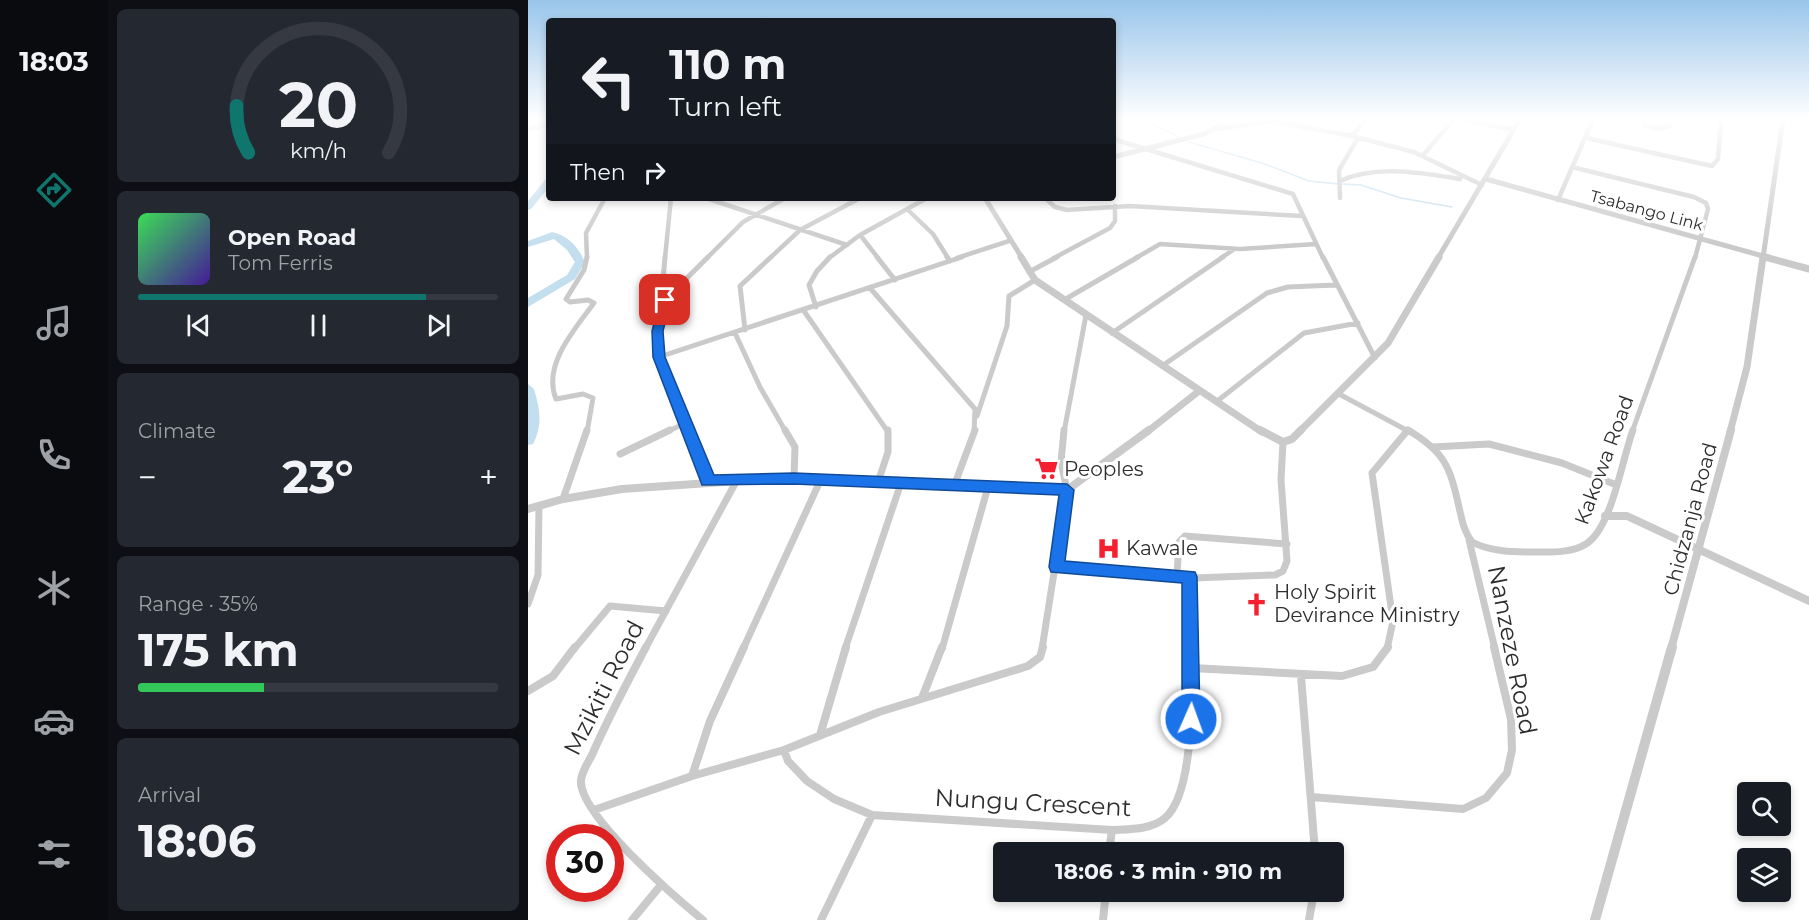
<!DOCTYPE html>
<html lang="en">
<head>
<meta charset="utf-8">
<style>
	body { margin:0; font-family:Montserrat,sans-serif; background:#242831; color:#f1f3f6; height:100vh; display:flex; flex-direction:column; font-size:22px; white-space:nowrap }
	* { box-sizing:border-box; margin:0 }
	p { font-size:20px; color:#9ea1a6 }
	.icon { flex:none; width:33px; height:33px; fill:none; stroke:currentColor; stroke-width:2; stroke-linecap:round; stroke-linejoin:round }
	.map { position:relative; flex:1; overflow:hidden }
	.sheet { display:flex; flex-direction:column; gap:9px; padding:9px; background:#0d0f14; width:420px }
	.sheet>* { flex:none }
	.top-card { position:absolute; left:18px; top:18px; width:570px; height:183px; border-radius:6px; box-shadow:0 3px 9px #0003; background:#171b24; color:#f1f3f6; overflow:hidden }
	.buttons { position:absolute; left:1209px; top:782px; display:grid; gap:12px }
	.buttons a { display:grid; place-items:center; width:54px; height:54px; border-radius:6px; background:#171b24; box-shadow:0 3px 9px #0003; font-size:30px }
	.speed { position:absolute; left:18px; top:824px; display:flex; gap:12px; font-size:30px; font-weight:700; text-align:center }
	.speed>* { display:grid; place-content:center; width:78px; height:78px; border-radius:50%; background:#171b24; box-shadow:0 3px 9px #0003; line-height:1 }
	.speed .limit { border:9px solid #d22; background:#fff; color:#111 }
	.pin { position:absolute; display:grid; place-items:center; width:51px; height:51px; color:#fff; margin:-26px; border-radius:12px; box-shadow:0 3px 9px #0006 }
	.me { position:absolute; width:66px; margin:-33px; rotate:2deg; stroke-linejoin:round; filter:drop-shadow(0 0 4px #0008) }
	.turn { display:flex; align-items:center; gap:21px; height:126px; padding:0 24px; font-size:27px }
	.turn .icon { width:78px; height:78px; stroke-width:2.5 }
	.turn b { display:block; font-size:42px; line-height:51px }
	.then { display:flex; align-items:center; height:57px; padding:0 24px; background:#0003; gap:12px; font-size:22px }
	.big { font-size:45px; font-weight:700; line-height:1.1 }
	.sheet .widget { flex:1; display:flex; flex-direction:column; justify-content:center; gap:9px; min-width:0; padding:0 21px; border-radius:9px; background:#242831 }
	.sheet .dial { align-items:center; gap:0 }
	.dial svg { height:156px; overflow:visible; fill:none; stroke:#363941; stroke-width:7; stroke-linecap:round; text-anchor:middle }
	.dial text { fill:#f1f3f6; stroke:none }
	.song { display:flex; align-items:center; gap:18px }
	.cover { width:72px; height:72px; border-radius:9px; background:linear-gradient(135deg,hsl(130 70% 55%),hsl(260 70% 35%)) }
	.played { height:6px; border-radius:3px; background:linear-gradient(90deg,#0f766e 80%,#363941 80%) }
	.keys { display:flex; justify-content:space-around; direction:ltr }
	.heat { display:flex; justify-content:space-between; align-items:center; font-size:33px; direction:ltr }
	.charge { height:9px; border-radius:4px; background:linear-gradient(90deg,#34c759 35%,#363941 0) }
	.trip { position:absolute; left:465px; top:842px; width:351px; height:60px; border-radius:6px; background:#171b24; box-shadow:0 3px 9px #0003; font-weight:700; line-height:60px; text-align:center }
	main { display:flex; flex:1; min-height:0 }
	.menu { display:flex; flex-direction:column; width:108px; justify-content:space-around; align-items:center; background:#090b0e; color:#9ea1a6 }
	.menu .icon { width:42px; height:42px }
	.menu .on { color:#0f766e }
	.menu b { font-size:27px; color:#f1f3f6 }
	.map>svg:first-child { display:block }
</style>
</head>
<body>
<main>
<nav class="menu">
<b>18:03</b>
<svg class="icon on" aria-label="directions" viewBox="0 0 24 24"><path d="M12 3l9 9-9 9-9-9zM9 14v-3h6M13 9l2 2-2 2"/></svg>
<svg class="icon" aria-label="music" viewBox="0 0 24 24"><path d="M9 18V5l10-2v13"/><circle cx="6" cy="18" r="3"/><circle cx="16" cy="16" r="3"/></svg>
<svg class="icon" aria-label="phone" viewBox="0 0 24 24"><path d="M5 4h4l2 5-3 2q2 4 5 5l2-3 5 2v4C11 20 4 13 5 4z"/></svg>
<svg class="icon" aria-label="climate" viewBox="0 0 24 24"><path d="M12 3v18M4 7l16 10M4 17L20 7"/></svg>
<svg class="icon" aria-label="car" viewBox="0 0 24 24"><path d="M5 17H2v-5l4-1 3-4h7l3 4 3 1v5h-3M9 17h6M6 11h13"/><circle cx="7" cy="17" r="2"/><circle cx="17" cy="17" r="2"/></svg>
<svg class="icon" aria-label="filters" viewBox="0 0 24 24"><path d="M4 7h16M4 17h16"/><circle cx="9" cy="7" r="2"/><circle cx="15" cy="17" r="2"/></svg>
</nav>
<section class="sheet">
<div class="widget dial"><svg viewBox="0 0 100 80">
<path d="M14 69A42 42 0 1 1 86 69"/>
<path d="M14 69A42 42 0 0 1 8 45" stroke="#0f766e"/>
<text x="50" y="56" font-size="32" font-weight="700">20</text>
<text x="50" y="72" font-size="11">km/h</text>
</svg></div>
<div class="widget">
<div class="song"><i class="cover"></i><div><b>Open Road</b><p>Tom Ferris</p></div></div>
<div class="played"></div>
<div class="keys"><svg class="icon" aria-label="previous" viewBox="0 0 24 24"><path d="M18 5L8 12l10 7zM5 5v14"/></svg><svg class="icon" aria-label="pause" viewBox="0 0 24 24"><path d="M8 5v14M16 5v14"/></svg><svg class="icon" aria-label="next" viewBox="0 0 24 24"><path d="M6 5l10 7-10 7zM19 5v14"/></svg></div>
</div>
<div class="widget"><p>Climate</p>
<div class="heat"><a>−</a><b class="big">23°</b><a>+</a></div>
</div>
<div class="widget"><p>Range · 35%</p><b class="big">175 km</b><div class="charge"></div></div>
<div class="widget"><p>Arrival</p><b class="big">18:06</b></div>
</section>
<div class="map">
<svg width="1281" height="920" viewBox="0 0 1281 920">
	<rect width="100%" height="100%" fill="#fff"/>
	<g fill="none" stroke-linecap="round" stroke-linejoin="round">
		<!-- stream -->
		<path stroke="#c3deee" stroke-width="1.5" d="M613 119 651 137
			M661 142 737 164 781 181 810 184
			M814 184 833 185 873 198 924 207"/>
		<!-- river -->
		<path fill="#c3deee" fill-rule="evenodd" d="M21 178V187L3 209 0 210V201L18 179Z
			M24 232C41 236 50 247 57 262L47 279 0 307V298L39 275 47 262 39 250 26 239 0 247V241Z
			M0 384 6 389C12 409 15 425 5 444L0 445Z"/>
		<!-- minor-far3 -->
		<path stroke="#cacaca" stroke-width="4.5" d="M931 119 986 130
			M1115 119 1117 125 1129 129 1142 126
			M0 120 3 119
			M0 129 21 124
			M688 129 744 121 824 136 886 152 954 185
			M824 136 838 119
			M1058 138 1184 166 1190 159 1193 119
			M585 139 765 194 795 258
			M895 155 926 119
			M1044 167 1166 197 1178 203 1180 209 1167 258
			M812 181C848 164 894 173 932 179
			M178 198 319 245
			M517 198 527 207 539 210 602 206 774 216
			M812 198 811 170 830 138
			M1030 200 1065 119
			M380 210 405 234 420 258
			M333 236 350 258
			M59 258 58 233 77 198
			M137 258 143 198
			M179 258 215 222 257 198
			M242 258 272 230 332 198
			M301 258 332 235 399 198
			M429 258 481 241
			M526 258 582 228 587 221V206
			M608 258 632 244 712 249 788 244
			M693 258 705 250"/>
		<!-- minor-far2 -->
		<path stroke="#cacaca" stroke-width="5" d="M137 257 135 280 137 300 129 331 131 357 162 432
			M349 257 367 280
			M419 257 422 261
			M795 257 847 358
			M501 272 529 257
			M342 288 447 409 446 432
			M137 300 180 257
			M536 300 610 257
			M288 307 281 285 289 271 302 257
			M276 311 360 432
			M217 330 212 286 243 257
			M207 333 232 387 258 432
			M584 333 695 257
			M131 357 434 257
			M634 366 739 293 760 287 808 285
			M811 394 882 432
			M688 402 776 333 830 323
			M449 416 479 326 481 296 507 280
			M59 432 65 398 55 394 28 399C14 365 47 329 66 303L60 300 42 302 38 299 56 270 59 257
			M139 432 157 423
			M536 432 558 315
			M1104 432 1167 257"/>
		<!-- minor-far1 -->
		<path stroke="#cacaca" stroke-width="7" d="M161 430 179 473V481
			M257 430 267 447 266 478
			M880 430C917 452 922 467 931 507 934 520 936 532 944 542 963 552 986 552 1008 552 1023 552 1044 553 1058 544 1084 528 1094 459 1105 430
			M905 447 961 444 1034 463 1086 484
			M92 454 142 430
			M350 482 360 452V430
			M426 486 447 430
			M35 499 59 430
			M941 540 967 649
			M528 567 666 578 747 575 755 571 759 561 753 480 755 442
			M649 575 651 542 657 536 759 544
			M661 577 664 649
			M0 604 10 575 11 506
			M46 649 82 606 138 611
			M117 649 209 480
			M215 649 293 479
			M317 649 373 483
			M414 649 460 487
			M514 649 539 490 533 462 536 430
			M859 649 865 621 844 473 879 431"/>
		<!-- minor -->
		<path stroke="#cacaca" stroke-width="8" d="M118 647C99 683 80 718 64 755 60 762 54 772 53 780 50 814 148 898 175 920
			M664 668 814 676 845 667 860 647
			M773 676 787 852
			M0 691 25 676 47 647
			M394 698 414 647
			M292 735 318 647
			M256 750 260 761 279 781 306 799 344 815 584 830C601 829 623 830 637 818 667 793 664 686 664 647
			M164 776 182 721 216 647
			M783 797 935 809 958 798 979 773 984 750 983 719 966 647
			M66 810 164 776 256 750 351 712 500 666 512 657 515 647
			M581 852 584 830
			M104 920 133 885
			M293 920 344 815
			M575 920 578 891
			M781 920 786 891"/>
		<!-- tertiary-far3 -->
		<path stroke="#cacaca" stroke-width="5" d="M585 157 676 134 704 119
			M958 179 1242 258
			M457 198 494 258
			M910 258 992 119
			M1235 258 1255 119"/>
		<!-- tertiary-far2 -->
		<path stroke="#cacaca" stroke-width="7" d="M493 257 507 280 734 432
			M1237 257 1281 269
			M619 432 671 391
			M771 432 860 343 911 257
			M1202 432 1219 367 1235 257"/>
		<!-- tertiary-far1 -->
		<path stroke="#cacaca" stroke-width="8" d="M732 430 755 442 764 439 773 430
			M0 509 35 499 94 489 238 479 539 490 621 430
			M1077 516H1099L1281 601
			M1143 649 1203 430"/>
		<!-- tertiary -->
		<path stroke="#cacaca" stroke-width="10" d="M1067 920 1144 647"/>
	</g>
	<!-- sky -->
	<linearGradient id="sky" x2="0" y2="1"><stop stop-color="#99c5ea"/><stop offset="0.48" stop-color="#fff"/><stop offset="1" stop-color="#fff" stop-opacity="0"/></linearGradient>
	<rect width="1281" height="247" fill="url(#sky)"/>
	<!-- route -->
	<path fill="#1a73e8" stroke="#114b97" stroke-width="1.5" d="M137 296 143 300 135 331 137 357 186 475 266 473 539 484 546 490 537 561 667 572 669 577 672 719 669 725 663 728 656 725 654 719V583L523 572 521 567 531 495 266 484 174 485 125 357 124 331 132 300Z"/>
	<!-- icons -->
	<defs>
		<symbol id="supermarket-bare" viewBox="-9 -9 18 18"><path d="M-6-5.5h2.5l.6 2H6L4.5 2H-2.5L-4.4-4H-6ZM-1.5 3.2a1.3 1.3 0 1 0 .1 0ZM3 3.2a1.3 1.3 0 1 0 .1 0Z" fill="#f42030" stroke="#fff" stroke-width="2.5" paint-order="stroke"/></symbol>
		<symbol id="hospital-bare" viewBox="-9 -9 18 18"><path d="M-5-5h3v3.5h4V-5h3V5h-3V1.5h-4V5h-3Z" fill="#f42030" stroke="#fff" stroke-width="2.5" paint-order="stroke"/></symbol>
		<symbol id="church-bare" viewBox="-9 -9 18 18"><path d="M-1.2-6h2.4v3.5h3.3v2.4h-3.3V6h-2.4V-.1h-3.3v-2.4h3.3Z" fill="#f42030" stroke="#fff" stroke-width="2.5" paint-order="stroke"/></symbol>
	</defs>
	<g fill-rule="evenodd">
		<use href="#supermarket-bare" x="502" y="452" width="33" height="33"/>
		<use href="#hospital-bare" x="564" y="532" width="33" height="33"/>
		<use href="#church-bare" x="712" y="588" width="33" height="33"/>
	</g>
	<g text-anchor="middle" stroke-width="6" stroke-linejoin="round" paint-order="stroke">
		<!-- far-street labels -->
		<g font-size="16" fill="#2d2d2d" stroke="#fff">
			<text transform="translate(1119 210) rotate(15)" y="6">Tsabango Link</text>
		</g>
		<!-- street labels -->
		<g font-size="20" fill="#2d2d2d" stroke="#fff">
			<text transform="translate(1076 460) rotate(-70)" y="7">Kakowa Road</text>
			<text transform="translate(1162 519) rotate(-75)" y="7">Chidzanja Road</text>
		</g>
		<!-- poi labels -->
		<g font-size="20" fill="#2d2d2d" stroke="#fff" text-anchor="start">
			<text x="536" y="476">Peoples</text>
			<text x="598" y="555">Kawale</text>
			<text x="746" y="599">Holy Spirit<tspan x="746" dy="23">Devirance Ministry</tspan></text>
		</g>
		<!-- near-street labels -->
		<g font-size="24" fill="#2d2d2d" stroke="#fff">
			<text transform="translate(984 650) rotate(79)" y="8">Nanzeze Road</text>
			<text transform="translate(76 688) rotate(-63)" y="8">Mzikiti Road</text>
			<text transform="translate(505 803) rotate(3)" y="8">Nungu Crescent</text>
		</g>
	</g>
</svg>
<div class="buttons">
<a><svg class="icon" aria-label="search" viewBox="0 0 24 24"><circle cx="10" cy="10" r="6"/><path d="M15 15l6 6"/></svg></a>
<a><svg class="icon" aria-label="layers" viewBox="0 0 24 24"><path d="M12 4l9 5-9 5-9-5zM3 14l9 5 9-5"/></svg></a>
</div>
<div class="speed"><div class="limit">30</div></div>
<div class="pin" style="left:137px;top:300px;background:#d93025"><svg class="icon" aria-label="arrive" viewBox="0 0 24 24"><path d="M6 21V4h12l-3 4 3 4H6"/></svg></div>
<svg class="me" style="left:663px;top:719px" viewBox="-20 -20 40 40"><circle r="17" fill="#1a73e8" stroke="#fff" stroke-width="3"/><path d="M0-11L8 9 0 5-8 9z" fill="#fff"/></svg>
<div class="trip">18:06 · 3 min · 910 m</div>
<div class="top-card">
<div class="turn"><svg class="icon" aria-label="left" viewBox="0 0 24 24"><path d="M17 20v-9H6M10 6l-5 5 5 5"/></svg><div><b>110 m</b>Turn left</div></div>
<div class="then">Then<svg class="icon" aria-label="right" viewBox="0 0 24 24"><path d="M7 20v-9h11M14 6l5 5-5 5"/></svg></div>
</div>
</div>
</main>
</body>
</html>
